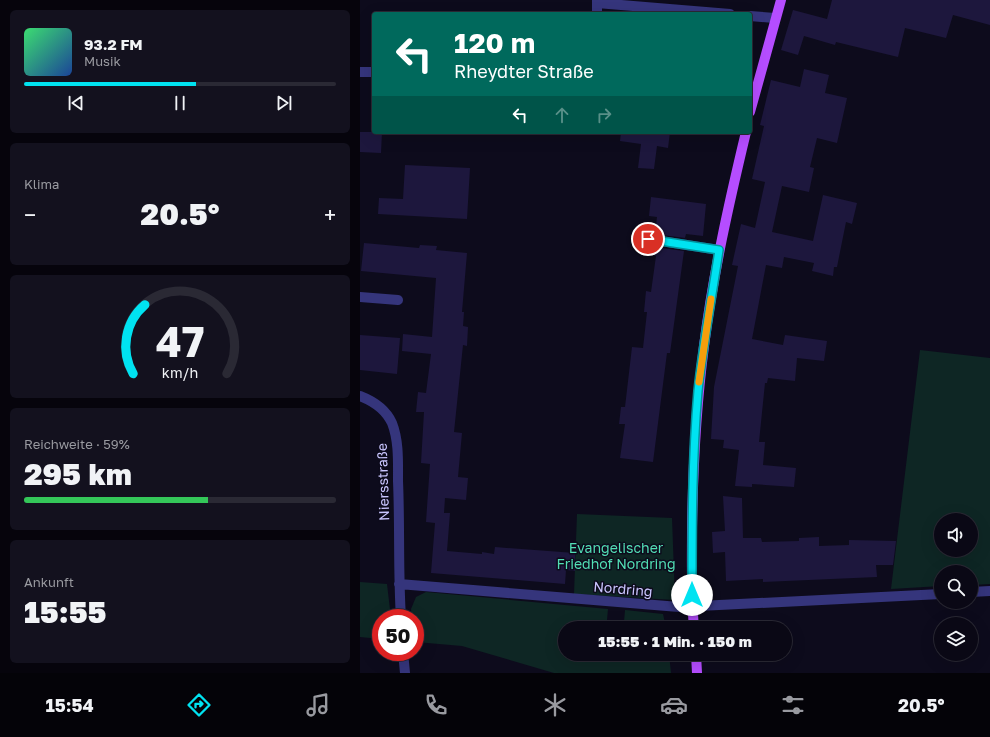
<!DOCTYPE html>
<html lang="de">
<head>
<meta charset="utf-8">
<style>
	body { margin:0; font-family:"Golos Text",sans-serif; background:#13111e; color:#f1f3f6; height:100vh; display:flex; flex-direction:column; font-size:15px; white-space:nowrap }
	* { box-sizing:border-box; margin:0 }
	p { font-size:13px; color:#999aa0 }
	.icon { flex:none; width:22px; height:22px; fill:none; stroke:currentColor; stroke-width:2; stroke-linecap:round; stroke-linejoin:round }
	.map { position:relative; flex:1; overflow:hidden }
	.sheet { display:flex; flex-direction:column; gap:10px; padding:10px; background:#06040c; width:360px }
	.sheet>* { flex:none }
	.banner { position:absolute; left:12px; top:12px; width:380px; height:122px; border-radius:4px; box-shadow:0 4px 16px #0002,0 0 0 1px #2a2934; background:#00695c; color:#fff; overflow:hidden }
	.buttons { position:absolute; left:574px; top:513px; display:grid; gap:8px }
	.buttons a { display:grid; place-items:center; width:44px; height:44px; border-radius:50%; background:#0a0815; box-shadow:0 4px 16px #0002,0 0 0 1px #2a2934; font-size:20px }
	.speed { position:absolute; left:12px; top:609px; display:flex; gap:8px; font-size:20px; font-weight:700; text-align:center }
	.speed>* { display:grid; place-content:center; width:52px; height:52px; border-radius:50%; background:#0a0815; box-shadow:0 4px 16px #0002,0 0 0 1px #2a2934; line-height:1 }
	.speed .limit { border:6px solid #d22; background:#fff; color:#111 }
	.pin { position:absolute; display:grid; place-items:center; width:34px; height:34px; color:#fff; margin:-17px; border:2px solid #fff; border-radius:50%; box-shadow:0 1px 4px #0007 }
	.me { position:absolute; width:44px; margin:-22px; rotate:0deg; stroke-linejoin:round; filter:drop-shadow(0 0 3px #0008) }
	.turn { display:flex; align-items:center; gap:14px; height:84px; padding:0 16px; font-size:18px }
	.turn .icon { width:52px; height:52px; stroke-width:2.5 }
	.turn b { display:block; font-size:28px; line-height:34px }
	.lanes { display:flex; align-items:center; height:38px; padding:0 16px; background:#0003; justify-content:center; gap:20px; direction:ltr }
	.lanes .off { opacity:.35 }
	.big { font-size:30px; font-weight:800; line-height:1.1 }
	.sheet .card { flex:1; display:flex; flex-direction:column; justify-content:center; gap:6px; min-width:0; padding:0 14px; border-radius:6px; background:#13111e }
	.sheet .dial { align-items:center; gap:0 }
	.dial svg { height:104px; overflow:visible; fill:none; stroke:#2a2934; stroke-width:7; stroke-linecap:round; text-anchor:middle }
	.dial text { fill:#f1f3f6; stroke:none }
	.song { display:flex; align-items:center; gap:12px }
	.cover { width:48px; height:48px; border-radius:6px; background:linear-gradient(135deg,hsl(140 70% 55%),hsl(220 70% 35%)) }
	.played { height:4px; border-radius:2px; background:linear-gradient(90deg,#00e3f1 55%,#2a2934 55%) }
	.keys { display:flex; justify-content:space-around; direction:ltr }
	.heat { display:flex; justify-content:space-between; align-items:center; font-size:22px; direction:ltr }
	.charge { height:6px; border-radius:3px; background:linear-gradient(90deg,#34c759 59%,#2a2934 0) }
	.trip { position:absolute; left:198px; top:621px; width:234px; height:40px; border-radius:20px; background:#0a0815; box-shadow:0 4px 16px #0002,0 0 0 1px #2a2934; font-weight:800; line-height:40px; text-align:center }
	.tabs { display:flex; height:64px; justify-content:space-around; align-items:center; background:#040308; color:#999aa0 }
	.tabs .icon { width:28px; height:28px }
	.tabs .on { color:#00e3f1 }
	.tabs b { font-size:18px; color:#f1f3f6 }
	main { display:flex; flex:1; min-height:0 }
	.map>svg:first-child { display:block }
</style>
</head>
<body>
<main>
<section class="sheet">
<div class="card">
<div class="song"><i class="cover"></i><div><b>93.2 FM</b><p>Musik</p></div></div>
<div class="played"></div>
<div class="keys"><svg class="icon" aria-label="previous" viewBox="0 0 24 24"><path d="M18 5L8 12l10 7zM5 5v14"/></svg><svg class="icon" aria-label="pause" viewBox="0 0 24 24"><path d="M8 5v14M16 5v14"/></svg><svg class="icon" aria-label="next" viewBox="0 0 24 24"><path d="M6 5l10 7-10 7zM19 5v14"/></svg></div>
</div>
<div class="card"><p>Klima</p>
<div class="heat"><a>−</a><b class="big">20.5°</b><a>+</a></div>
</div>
<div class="card dial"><svg viewBox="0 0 100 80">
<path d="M14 69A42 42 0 1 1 86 69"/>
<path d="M14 69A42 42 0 0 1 23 16" stroke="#00e3f1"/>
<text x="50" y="56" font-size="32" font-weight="700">47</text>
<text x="50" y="72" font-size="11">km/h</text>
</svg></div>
<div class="card"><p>Reichweite · 59%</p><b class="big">295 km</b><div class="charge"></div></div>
<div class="card"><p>Ankunft</p><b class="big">15:55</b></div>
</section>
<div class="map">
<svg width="630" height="673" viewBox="0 0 630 673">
	<rect width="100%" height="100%" fill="#0d0b1c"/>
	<!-- green -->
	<path fill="#0e2624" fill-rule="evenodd" d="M560 350 630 358V584L611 585V572H581V586L531 589ZM581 520H611V550H581Z
		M217 514 312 518 315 600 214 594Z
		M0 582 27 584 31 618H21V639L0 637Z
		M66 592 248 609 247 620 264 622 265 610 303 614 306 628H205V654H309L311 673H194L102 646 56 642 55 618H52L51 609 56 597Z"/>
	<!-- building -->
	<path fill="#1d173d" d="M472 0H630V25L593 15 586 38 545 28 538 57 476 42 475 45 444 36 438 55 421 50 433 10 467 19Z
		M444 69 469 75 465 93 487 98 477 143 457 138 450 167 454 168 449 192 422 186 412 232 453 241 463 195 497 203 492 224 486 222 477 267H474L473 276 452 271 454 263 424 257 422 268 406 265 392 339 423 345 425 335 467 341 464 361 437 358 435 381 408 378 407 383H405L399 442H405L403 465 436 468 434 487 392 484V487L375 486 379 450 363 448 364 440 351 439 354 387 378 266 372 265 381 224 395 228 405 182 392 179 404 126 400 125 411 80 440 87Z
		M0 132H22L21 153 0 152Z
		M261 132H310L308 148 297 146 294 169 278 168 281 144 260 141Z
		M45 165 110 168 107 219 18 214 19 198 43 199Z
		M291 197 346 204 343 236 326 234 325 238 295 234 297 217 289 216Z
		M4 243 59 248 60 245 77 246 76 250 107 253 102 312H104L103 326 108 327 107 346 103 345 94 432 102 433 98 477 108 478 106 500 85 498 84 513H90L87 551 122 554V552L134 554 135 547 215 553V571L206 570 205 584 71 573 75 523 66 522 70 464 61 463 64 412H56L58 392 66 393 71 354 42 351 43 334 72 337 76 278 1 271Z
		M294 247 324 251 310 353H307L293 462 260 458 265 424H259L261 407H265L272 347 283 348 287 312H284L286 291 291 292 296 256 293 255Z
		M0 335 40 338 37 374 0 370Z
		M363 496 382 498 383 538H401L402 542 439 541V538L459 537V546L489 545V540L536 541 533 565H516L517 577 403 582V579L366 581 365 552 353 553 352 532 365 531Z"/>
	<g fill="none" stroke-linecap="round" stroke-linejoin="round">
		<!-- minor -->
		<path stroke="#35357c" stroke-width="10" d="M237 3 370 14
			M237 14V0
			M390 16 415 18
			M0 72H14
			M288 239 359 250
			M0 297 38 300
			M0 396C13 401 26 410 32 423 39 441 38 462 38 481 40 527 38 572 41 618
			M39 584 319 607 581 594
			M611 592 630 591
			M43 652 45 673"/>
		<!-- major -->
		<path stroke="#b54dff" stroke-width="10" d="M390 112 421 0
			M334 628C331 595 332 561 332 528 333 467 336 407 344 346 353 274 369 203 386 132
			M336 654 337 673"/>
	</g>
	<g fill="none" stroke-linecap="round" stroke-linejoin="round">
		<defs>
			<path id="route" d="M288 239 359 250C352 297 343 344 338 391 332 459 332 527 332 595"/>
		</defs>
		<!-- route casing -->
		<use href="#route" stroke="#00949d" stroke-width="10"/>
		<!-- route -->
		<use href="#route" stroke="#00e3f1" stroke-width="7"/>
		<!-- slow -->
		<path stroke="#f59e0b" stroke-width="7" d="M339 382 351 299"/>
	</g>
	<g text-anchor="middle" stroke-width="3" stroke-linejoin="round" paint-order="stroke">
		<!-- street labels -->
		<g font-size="14" fill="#cac6ff" stroke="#0d0b1c">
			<text transform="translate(23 482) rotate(-92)" y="5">Niersstraße</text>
			<text transform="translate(263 589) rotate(5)" y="5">Nordring</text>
		</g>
		<!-- park labels -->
		<g font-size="14" fill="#52dfb5" stroke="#0d0b1c">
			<text x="256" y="553">Evangelischer<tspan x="256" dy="16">Friedhof Nordring</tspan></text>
		</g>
	</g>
</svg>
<div class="buttons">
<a><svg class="icon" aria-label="sound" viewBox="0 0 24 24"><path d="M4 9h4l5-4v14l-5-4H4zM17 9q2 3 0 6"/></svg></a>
<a><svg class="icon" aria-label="search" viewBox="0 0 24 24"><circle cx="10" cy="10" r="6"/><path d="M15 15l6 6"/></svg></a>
<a><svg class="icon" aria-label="layers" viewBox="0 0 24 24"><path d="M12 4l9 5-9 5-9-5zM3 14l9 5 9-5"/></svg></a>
</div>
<div class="speed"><div class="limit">50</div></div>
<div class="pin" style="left:288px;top:239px;background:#d93025"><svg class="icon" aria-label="arrive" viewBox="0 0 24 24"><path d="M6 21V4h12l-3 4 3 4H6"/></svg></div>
<svg class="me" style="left:332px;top:595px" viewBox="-20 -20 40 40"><circle r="19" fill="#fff"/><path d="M0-13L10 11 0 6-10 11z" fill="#00e3f1"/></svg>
<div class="trip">15:55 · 1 Min. · 150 m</div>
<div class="banner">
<div class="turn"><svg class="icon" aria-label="left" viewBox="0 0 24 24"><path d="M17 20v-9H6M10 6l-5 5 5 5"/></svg><div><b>120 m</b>Rheydter Straße</div></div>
<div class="lanes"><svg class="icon" aria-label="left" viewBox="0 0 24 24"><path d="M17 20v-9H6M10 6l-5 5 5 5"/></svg><svg class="icon off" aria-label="ahead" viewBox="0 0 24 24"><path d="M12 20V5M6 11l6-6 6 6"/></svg><svg class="icon off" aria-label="right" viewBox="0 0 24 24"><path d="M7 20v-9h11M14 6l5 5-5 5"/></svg></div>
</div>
</div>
</main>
<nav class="tabs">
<b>15:54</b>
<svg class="icon on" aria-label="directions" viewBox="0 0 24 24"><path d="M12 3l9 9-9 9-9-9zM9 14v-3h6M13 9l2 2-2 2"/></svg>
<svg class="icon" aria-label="music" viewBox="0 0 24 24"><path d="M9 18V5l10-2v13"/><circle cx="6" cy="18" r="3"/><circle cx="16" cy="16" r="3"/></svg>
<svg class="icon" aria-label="phone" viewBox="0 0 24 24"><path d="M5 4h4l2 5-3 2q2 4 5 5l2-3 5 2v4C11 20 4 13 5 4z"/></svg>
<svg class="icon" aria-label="climate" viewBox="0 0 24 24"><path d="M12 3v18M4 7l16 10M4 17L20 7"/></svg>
<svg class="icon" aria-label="car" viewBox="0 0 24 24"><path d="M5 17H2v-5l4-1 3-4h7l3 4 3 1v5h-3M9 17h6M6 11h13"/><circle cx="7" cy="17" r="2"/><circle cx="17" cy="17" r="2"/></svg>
<svg class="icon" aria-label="filters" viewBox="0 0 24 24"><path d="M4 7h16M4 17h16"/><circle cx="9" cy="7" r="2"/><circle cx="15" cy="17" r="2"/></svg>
<b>20.5°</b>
</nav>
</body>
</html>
